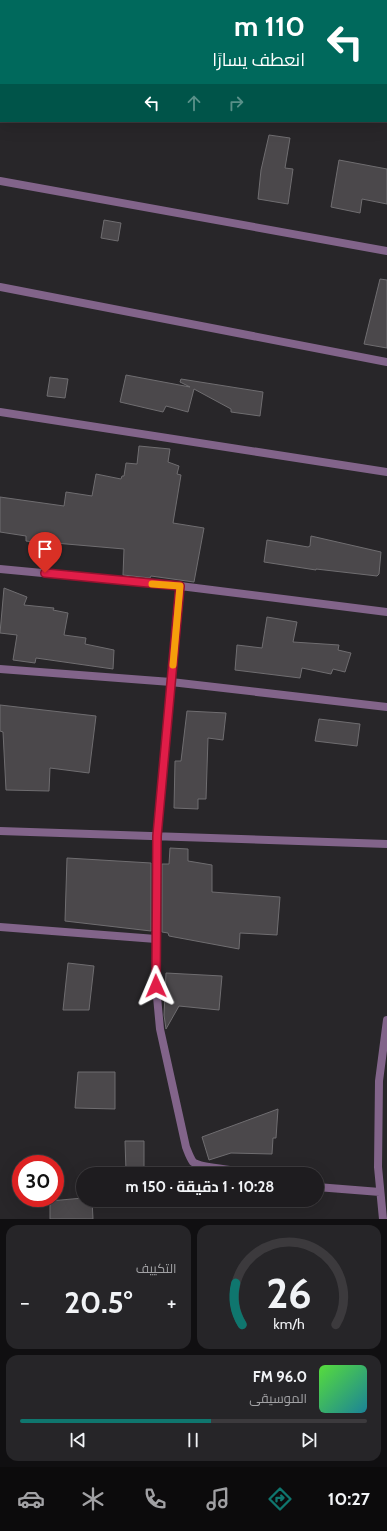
<!DOCTYPE html>
<html lang="ar">
<head>
<meta charset="utf-8">
<style>
	body { margin:0; font-family:Cabin,Cairo,sans-serif; background:#262528; color:#f1f3f6; direction:rtl; height:100vh; display:flex; flex-direction:column; font-size:15px; white-space:nowrap }
	* { box-sizing:border-box; margin:0 }
	p { font-size:13px; color:#a1a1a4 }
	.icon { flex:none; width:22px; height:22px; fill:none; stroke:currentColor; stroke-width:2; stroke-linecap:round; stroke-linejoin:round }
	.map { position:relative; height:1219px; overflow:hidden; direction:ltr }
	.panel { display:flex; flex-direction:column; gap:6px; padding:6px; background:#100f11; flex:1 }
	.panel>* { flex:none }
	.guide { position:absolute; left:0px; top:0px; width:387px; height:122px; box-shadow:0 4px 16px #0002,0 0 0 1px #3c3a3d; direction:rtl; background:#00695c; color:#fff; overflow:hidden }
	.speed { position:absolute; left:12px; top:1155px; display:flex; gap:8px; font-size:20px; font-weight:700; text-align:center }
	.speed>* { display:grid; place-content:center; width:52px; height:52px; border-radius:50%; background:#1e1c1f; box-shadow:0 4px 16px #0002,0 0 0 1px #3c3a3d; line-height:1 }
	.speed .limit { border:6px solid #d22; background:#fff; color:#111 }
	.pin { position:absolute; display:grid; place-items:center; width:34px; height:34px; color:#fff; margin:-41px -17px; border-radius:50% 50% 50% 0; rotate:-45deg; box-shadow:0 0 4px #0007 }
	.pin .icon { rotate:45deg }
	.me { position:absolute; width:44px; margin:-22px; rotate:359deg; stroke-linejoin:round; filter:drop-shadow(0 0 3px #0008) }
	.turn { display:flex; align-items:center; gap:14px; height:84px; padding:0 16px; font-size:18px }
	.turn .icon { width:52px; height:52px; stroke-width:2.5 }
	.turn b { display:block; font-size:28px; line-height:34px }
	.lanes { display:flex; align-items:center; height:38px; padding:0 16px; background:#0003; justify-content:center; gap:20px; direction:ltr }
	.lanes .off { opacity:.35 }
	.big { font-size:30px; font-weight:700; line-height:1.1 }
	.panel .widget { flex:1; display:flex; flex-direction:column; justify-content:center; gap:6px; min-width:0; padding:0 14px; border-radius:12px; background:#262528 }
	.panel .dial { align-items:center; gap:0 }
	.dial svg { height:104px; overflow:visible; fill:none; stroke:#3c3a3d; stroke-width:7; stroke-linecap:round; text-anchor:middle }
	.dial text { fill:#f1f3f6; stroke:none }
	.song { display:flex; align-items:center; gap:12px }
	.cover { width:48px; height:48px; border-radius:6px; background:linear-gradient(135deg,hsl(110 70% 55%),hsl(190 70% 35%)) }
	.played { height:4px; border-radius:2px; background:linear-gradient(90deg,#0f766e 55%,#3c3a3d 55%) }
	.keys { display:flex; justify-content:space-around; direction:ltr }
	.heat { display:flex; justify-content:space-between; align-items:center; font-size:22px; direction:ltr }
	.panel .tiles { flex:1; display:grid; gap:6px; grid-template-columns:1fr 1fr }
	.widget:last-child { grid-column:span 2 }
	.trip { position:absolute; left:76px; top:1167px; width:248px; height:40px; border-radius:20px; background:#1e1c1f; box-shadow:0 4px 16px #0002,0 0 0 1px #3c3a3d; font-weight:700; line-height:40px; text-align:center; direction:rtl }
	.dock { display:flex; height:64px; justify-content:space-around; align-items:center; background:#0c0b0c; color:#a1a1a4 }
	.dock .icon { width:28px; height:28px }
	.dock .current { color:#0f766e }
	.dock b { font-size:18px; color:#f1f3f6 }
	.map>svg:first-child { display:block }
</style>
</head>
<body>
<div class="map">
<svg width="387" height="1219" viewBox="0 0 387 1219">
	<rect width="100%" height="100%" fill="#282629"/>
	<!-- building -->
	<path fill="#4b484b" stroke="#6f6d70" d="M269 135 290 138 285 168 293 169 288 204 258 199 261 170Z
		M339 160 387 169V204L362 199 360 213 331 207Z
		M104 220 121 223 118 241 101 238Z
		M380 279 387 280V348L364 344Z
		M126 375 190 387 180 382 181 379 263 392 260 416 231 412V409L194 389 188 412 166 406 163 412 120 402Z
		M50 377 68 379 65 398 47 396Z
		M139 446 170 449 168 462 179 466 177 474 181 475 173 523 204 528 194 582 151 576 150 578 123 575 124 549 55 543 54 545 26 541V536L0 532V497L64 506 66 492 92 496 96 474 121 479 122 476H124L126 463 137 464Z
		M311 536 381 552 379 574 377 576 316 569V570L264 562 267 540 308 547 310 546Z
		M4 588 27 597 24 605 54 608 53 610 68 613 64 635 86 638 85 644 114 650 113 669 36 658 35 663 13 660 17 635 0 633Z
		M267 617 297 622 293 642 339 645 338 650 351 653 345 672 333 669 331 674 302 668 300 678 235 670 237 645 262 648Z
		M0 705 96 716 89 773 50 768 49 791 6 790 3 732 0 731Z
		M187 711 226 713 223 740 208 738 206 799H198V809L174 808 175 761H181Z
		M319 719 360 724 357 746 315 741Z
		M170 848 188 849V861L212 865V892L280 897 277 935 240 933 239 949 169 936 168 933 162 932V864H169Z
		M67 858 151 863V931L65 921Z
		M68 963 94 966 89 1010H63Z
		M166 973 222 976 219 1010 179 1006 166 1029 164 1015Z
		M78 1072H115V1109L75 1108Z
		M278 1109 276 1138H273L272 1154 231 1153 209 1160 202 1137Z
		M125 1141H144V1170L126 1171Z
		M83 1198V1200H92L93 1219H50V1201Z"/>
	<g fill="none" stroke-linecap="round" stroke-linejoin="round">
		<!-- street -->
		<path stroke="#82648a" stroke-width="8" d="M1 0V1
			M386 63H387
			M0 181 387 251
			M0 287 387 362
			M0 412 387 472
			M0 569 180 586 387 612
			M180 586 157 836 156 939V986L160 1029 186 1147C188 1152 190 1158 193 1162 201 1169 239 1169 252 1174
			M0 669 171 682 387 707
			M0 831 387 844
			M0 927 156 939
			M317 1187 380 1192
			M383 1219 378 1167 379 1081 387 1020"/>
	</g>
	<g fill="none" stroke-linecap="round" stroke-linejoin="round">
		<defs>
			<path id="route" d="M45 573 180 586 157 836 156 986"/>
		</defs>
		<!-- route casing -->
		<use href="#route" stroke="#92132f" stroke-width="10"/>
		<!-- route -->
		<use href="#route" stroke="#e11d48" stroke-width="7"/>
		<!-- slow -->
		<path stroke="#f59e0b" stroke-width="7" d="M152 584 180 586 173 665"/>
	</g>
</svg>
<div class="speed"><div class="limit">30</div></div>
<div class="pin" style="left:45px;top:573px;background:#d93025"><svg class="icon" aria-label="arrive" viewBox="0 0 24 24"><path d="M6 21V4h12l-3 4 3 4H6"/></svg></div>
<svg class="me" style="left:156px;top:986px" viewBox="-20 -20 40 40"><path d="M0-17L14 15 0 8-14 15z" fill="#e11d48" stroke="#fff" stroke-width="4"/></svg>
<div class="trip">10:28 · 1 دقيقة · 150 m</div>
<div class="guide">
<div class="turn"><svg class="icon" aria-label="left" viewBox="0 0 24 24"><path d="M17 20v-9H6M10 6l-5 5 5 5"/></svg><div><b>110 m</b>انعطف يسارًا</div></div>
<div class="lanes"><svg class="icon" aria-label="left" viewBox="0 0 24 24"><path d="M17 20v-9H6M10 6l-5 5 5 5"/></svg><svg class="icon off" aria-label="ahead" viewBox="0 0 24 24"><path d="M12 20V5M6 11l6-6 6 6"/></svg><svg class="icon off" aria-label="right" viewBox="0 0 24 24"><path d="M7 20v-9h11M14 6l5 5-5 5"/></svg></div>
</div>
</div>
<section class="panel">
<div class="tiles">
<div class="widget dial"><svg viewBox="0 0 100 80">
<path d="M14 69A42 42 0 1 1 86 69"/>
<path d="M14 69A42 42 0 0 1 9 37" stroke="#0f766e"/>
<text x="50" y="56" font-size="32" font-weight="700">26</text>
<text x="50" y="72" font-size="11">km/h</text>
</svg></div>
<div class="widget"><p>التكييف</p>
<div class="heat"><a>−</a><b class="big">20.5°</b><a>+</a></div>
</div>
<div class="widget">
<div class="song"><i class="cover"></i><div><b>96.0 FM</b><p>الموسيقى</p></div></div>
<div class="played"></div>
<div class="keys"><svg class="icon" aria-label="previous" viewBox="0 0 24 24"><path d="M18 5L8 12l10 7zM5 5v14"/></svg><svg class="icon" aria-label="pause" viewBox="0 0 24 24"><path d="M8 5v14M16 5v14"/></svg><svg class="icon" aria-label="next" viewBox="0 0 24 24"><path d="M6 5l10 7-10 7zM19 5v14"/></svg></div>
</div>
</div>
</section>
<nav class="dock">
<b>10:27</b>
<svg class="icon current" aria-label="directions" viewBox="0 0 24 24"><path d="M12 3l9 9-9 9-9-9zM9 14v-3h6M13 9l2 2-2 2"/></svg>
<svg class="icon" aria-label="music" viewBox="0 0 24 24"><path d="M9 18V5l10-2v13"/><circle cx="6" cy="18" r="3"/><circle cx="16" cy="16" r="3"/></svg>
<svg class="icon" aria-label="phone" viewBox="0 0 24 24"><path d="M5 4h4l2 5-3 2q2 4 5 5l2-3 5 2v4C11 20 4 13 5 4z"/></svg>
<svg class="icon" aria-label="climate" viewBox="0 0 24 24"><path d="M12 3v18M4 7l16 10M4 17L20 7"/></svg>
<svg class="icon" aria-label="car" viewBox="0 0 24 24"><path d="M5 17H2v-5l4-1 3-4h7l3 4 3 1v5h-3M9 17h6M6 11h13"/><circle cx="7" cy="17" r="2"/><circle cx="17" cy="17" r="2"/></svg>
</nav>
</body>
</html>
